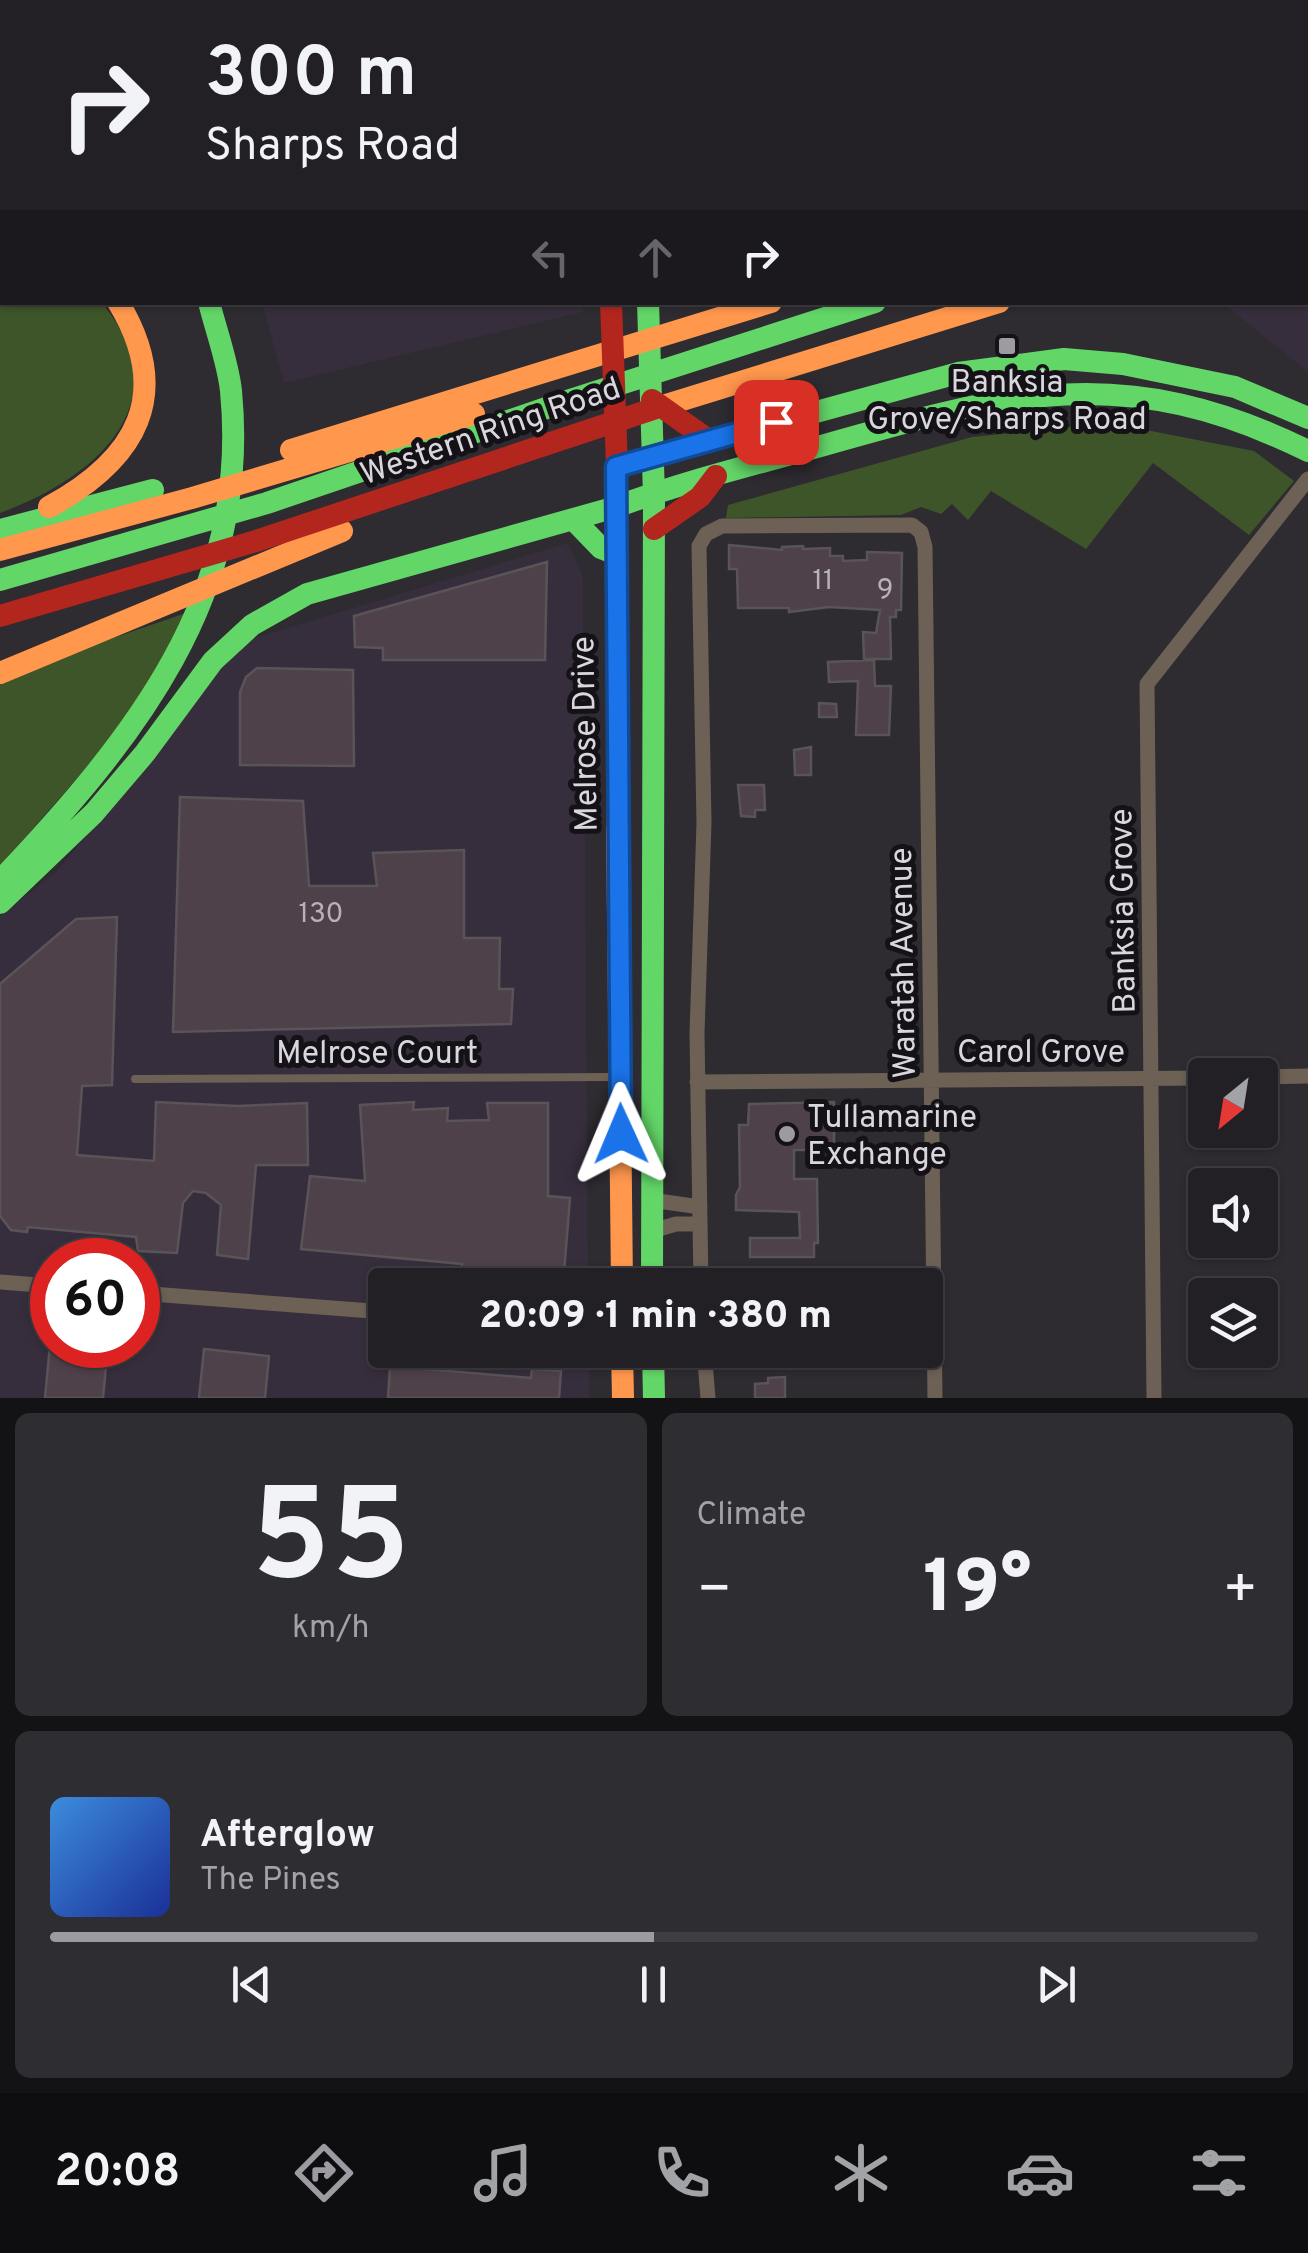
<!DOCTYPE html>
<html lang="en">
<head>
<meta charset="utf-8">
<style>
	body { margin:0; font-family:Overpass,sans-serif; background:#2e2d32; color:#f1f3f6; height:100vh; display:flex; flex-direction:column; font-size:38px; white-space:nowrap }
	* { box-sizing:border-box; margin:0 }
	p { font-size:32px; color:#a2a3a7 }
	.icon { flex:none; width:55px; height:55px; fill:none; stroke:currentColor; stroke-width:2; stroke-linecap:round; stroke-linejoin:round }
	.map { position:relative; height:1398px; overflow:hidden }
	.drawer { display:flex; flex-direction:column; gap:15px; padding:15px; background:#131214; flex:1 }
	.drawer>* { flex:none }
	.guide { position:absolute; left:0px; top:0px; width:1310px; height:305px; box-shadow:0 2px 8px #0004,0 0 0 2px #3f3e42; background:#222025; color:#f1f3f6; overflow:hidden }
	.needle { width:65px; rotate:210deg }
	.tools { position:absolute; left:1188px; top:1058px; display:grid; gap:20px }
	.tools a { display:grid; place-items:center; width:90px; height:90px; border-radius:10px; background:#222025; box-shadow:0 2px 8px #0004,0 0 0 2px #3f3e42; font-size:50px }
	.speed { position:absolute; left:30px; top:1238px; display:flex; gap:20px; font-size:50px; font-weight:700; text-align:center }
	.speed>* { display:grid; place-content:center; width:130px; height:130px; border-radius:50%; background:#222025; box-shadow:0 2px 8px #0004,0 0 0 2px #3f3e42; line-height:1 }
	.speed .limit { border:15px solid #d22; background:#fff; color:#111 }
	.pin { position:absolute; display:grid; place-items:center; width:85px; height:85px; color:#fff; margin:-42px; border-radius:20px; box-shadow:0 5px 15px #0006 }
	.me { position:absolute; width:110px; margin:-55px; rotate:359deg; stroke-linejoin:round; filter:drop-shadow(0 0 8px #0008) }
	.turn { display:flex; align-items:center; gap:35px; height:210px; padding:0 40px; font-size:45px }
	.turn .icon { width:130px; height:130px; stroke-width:2.5 }
	.turn b { display:block; font-size:70px; line-height:85px }
	.lanes { display:flex; align-items:center; height:95px; padding:0 40px; background:#0003; justify-content:center; gap:50px; direction:ltr }
	.lanes .off { opacity:.35 }
	.big { font-size:75px; font-weight:800; line-height:1.1 }
	.drawer .tile { flex:1; display:flex; flex-direction:column; justify-content:center; gap:15px; min-width:0; padding:0 35px; border-radius:15px; background:#2e2d32 }
	.drawer .dial { align-items:center; gap:0 }
	.dial b { font-size:130px; line-height:1 }
	.song { display:flex; align-items:center; gap:30px }
	.cover { width:120px; height:120px; border-radius:15px; background:linear-gradient(135deg,hsl(210 70% 55%),hsl(230 70% 35%)) }
	.played { height:10px; border-radius:5px; background:linear-gradient(90deg,#9e9aa1 50%,#3f3e42 50%) }
	.keys { display:flex; justify-content:space-around; direction:ltr }
	.heat { display:flex; justify-content:space-between; align-items:center; font-size:55px; direction:ltr }
	.drawer .tiles { flex:1; display:grid; gap:15px; grid-template-columns:1fr 1fr }
	.tile:last-child { grid-column:span 2 }
	.trip { position:absolute; left:368px; top:1268px; width:575px; height:100px; border-radius:10px; background:#222025; box-shadow:0 2px 8px #0004,0 0 0 2px #3f3e42; font-weight:800; line-height:100px; text-align:center }
	.tab-bar { display:flex; height:160px; justify-content:space-around; align-items:center; background:#0e0d0f; color:#a2a3a7 }
	.tab-bar .icon { width:70px; height:70px }
	.tab-bar .current { color:#9e9aa1 }
	.tab-bar b { font-size:45px; color:#f1f3f6 }
	.map>svg:first-child { display:block }
</style>
</head>
<body>
<div class="map">
<svg width="1308" height="1398" viewBox="0 0 1308 1398">
	<rect width="100%" height="100%" fill="#2e2b31"/>
	<!-- built -->
	<path fill="#372e3d" fill-rule="evenodd" d="M776 0H1308V110V2Z
		M1308 282V372L1224 304 1308 302Z
		M583 302V312L284 383 262 303Z
		M568 543 583 576 588 1285H385V1350H589V1398H0V916L56 872 156 753 238 643ZM52 1260H138V1345H52Z"/>
	<!-- green -->
	<path fill="#3e5529" d="M0 273H2V302L102 303C184 403 94 479 0 513Z
		M1110 423 1254 451 1294 481 1249 535 1153 463 1086 549 991 491 968 520 952 504 941 514 921 507 901 515 726 518 728 505 972 437Z
		M186 613 172 643 116 734 0 866V683L40 663Z"/>
	<!-- building -->
	<path fill="#4f414a" stroke="#585457" stroke-width="2.5" d="M729 545 782 550V547L803 546V549L830 548V556H843V561L867 560V552L902 553 901 610H896V617H890L891 659H864L863 632 876 633 880 610 829 607 789 612V608H738L737 569H729Z
		M547 562 545 660H383V648L355 647 354 616Z
		M874 660 875 686H891L889 735H856L858 681 829 682 828 662Z
		M257 668 353 670 354 766 240 765V692L246 677Z
		M819 703 836 704 837 717H819Z
		M811 747V775H795L794 750Z
		M738 785H764L765 810H755V817L741 816Z
		M180 797 303 801 309 886H377L373 853 464 850V938H500L499 989H513L511 1024 173 1032Z
		M117 917 112 1085 82 1086 77 1155 154 1161 156 1102 238 1106 307 1103 308 1165H256L248 1259 217 1255 221 1205 206 1193 193 1191 183 1203 177 1253 138 1251 136 1237 28 1227 27 1232 11 1230 0 1216V984L76 919Z
		M414 1102 413 1110 448 1108 447 1121 489 1120 487 1103H548V1196L570 1198 563 1285H460L462 1264 301 1249 310 1176 365 1181 360 1105Z
		M834 1102V1143H813V1150H794V1179H817L818 1243H814V1257H750V1238H800L799 1212 736 1210V1195L740 1187 739 1125H748L749 1104Z
		M50 1345H108L103 1398H45Z
		M204 1349 269 1356 265 1398H199Z
		M390 1366 531 1378 532 1369 561 1371 559 1398H388Z
		M785 1377V1398H755V1384L768 1383V1378Z"/>
	<g fill="none" stroke-linecap="round" stroke-linejoin="round">
		<!-- lane -->
		<path stroke="#6c6154" stroke-width="8" d="M833 0 838 2
			M989 0 990 2
			M1145 0V2
			M135 1079 615 1077"/>
		<!-- street -->
		<path stroke="#6c6154" stroke-width="15" d="M749 0 753 1
			M375 2 377 0
			M1260 1077 1308 1076
			M697 1082 1205 1078
			M651 1200 700 1207
			M652 1231 676 1224H700
			M0 1282 52 1286
			M701 1285 697 1033 704 823 699 546 706 534 722 526 912 525 921 532 925 547 935 1398
			M138 1293 385 1312
			M704 1350 708 1398
			M1154 1398 1147 684 1308 479"/>
		<!-- fast -->
		<path stroke="#63d668" stroke-width="22" d="M609 0V2
			M1308 180V181
			M648 302 654 496 652 1285
			M641 460 958 373 1064 359 1123 364 1235 387 1308 418
			M616 507C683 482 752 465 821 446 1007 393 1124 360 1308 451
			M573 519 601 548 616 554
			M0 530 153 490
			M0 580 267 503 558 404 875 302
			M1 880C133 740 251 596 231 391 228 362 216 331 209 302
			M0 903 94 813 145 753 213 661 252 625 307 594 616 507
			M653 1350 654 1398"/>
		<!-- slow -->
		<path stroke="#ff974d" stroke-width="22" d="M0 265 2 264
			M653 409 999 302
			M291 450 771 302
			M49 507C137 459 174 394 118 302
			M0 550 192 498 474 414
			M0 673 342 531
			M617 823 622 1285
			M622 1350 623 1398"/>
		<!-- jam -->
		<path stroke="#b3261e" stroke-width="22" d="M92 0V2
			M640 2 641 0
			M611 302 617 467V823
			M652 400 710 441
			M654 529 700 497 716 476
			M0 616 256 541 653 409"/>
	</g>
	<g fill="none" stroke-linecap="round" stroke-linejoin="round">
		<defs>
			<path id="route" d="M621 1134 616 467 776 422"/>
		</defs>
		<!-- route casing -->
		<use href="#route" stroke="#114b97" stroke-width="25"/>
		<!-- route -->
		<use href="#route" stroke="#1a73e8" stroke-width="18"/>
	</g>
	<!-- markers -->
	<g fill="#9e9aa1" stroke="#151217" stroke-width="4">
		<rect x="997" y="336" width="20" height="20" rx="5"/>
		<circle cx="787" cy="1134" r="10"/>
	</g>
	<g text-anchor="middle" stroke-width="10" stroke-linejoin="round" paint-order="stroke">
		<!-- number labels -->
		<g font-size="28" fill="#b7b1b9">
			<text x="823" y="589">11</text>
			<text x="885" y="598">9</text>
			<text x="321" y="922">130</text>
		</g>
		<!-- poi labels -->
		<g font-size="32" fill="#dad6de" stroke="#151217">
			<text x="1007" y="392">Banksia<tspan x="1007" dy="37">Grove/Sharps Road</tspan></text>
			<text x="807" y="1127" text-anchor="start">Tullamarine<tspan x="807" dy="37">Exchange</tspan></text>
		</g>
		<!-- street labels -->
		<g font-size="32" fill="#dad6de" stroke="#151217">
			<text transform="translate(490 430) rotate(-19)" y="11">Western Ring Road</text>
			<text transform="translate(584 734) rotate(-91)" y="11">Melrose Drive</text>
			<text transform="translate(1122 911) rotate(-91)" y="11">Banksia Grove</text>
			<text transform="translate(902 963) rotate(-91)" y="11">Waratah Avenue</text>
			<text x="1041" y="1062">Carol Grove</text>
			<text x="377" y="1063">Melrose Court</text>
		</g>
	</g>
</svg>
<div class="tools">
<a><svg class="needle" viewBox="-14 -14 28 28"><path d="M0-13l5 13h-10z" fill="#e53935"/><path d="M0 13l5-13h-10z" fill="#a2a3a7"/></svg></a>
<a><svg class="icon" aria-label="sound" viewBox="0 0 24 24"><path d="M4 9h4l5-4v14l-5-4H4zM17 9q2 3 0 6"/></svg></a>
<a><svg class="icon" aria-label="layers" viewBox="0 0 24 24"><path d="M12 4l9 5-9 5-9-5zM3 14l9 5 9-5"/></svg></a>
</div>
<div class="speed"><div class="limit">60</div></div>
<div class="pin" style="left:776px;top:422px;background:#d93025"><svg class="icon" aria-label="arrive" viewBox="0 0 24 24"><path d="M6 21V4h12l-3 4 3 4H6"/></svg></div>
<svg class="me" style="left:621px;top:1134px" viewBox="-20 -20 40 40"><path d="M0-17L14 15 0 8-14 15z" fill="#1a73e8" stroke="#fff" stroke-width="4"/></svg>
<div class="trip">20:09 · 1 min · 380 m</div>
<div class="guide">
<div class="turn"><svg class="icon" aria-label="right" viewBox="0 0 24 24"><path d="M7 20v-9h11M14 6l5 5-5 5"/></svg><div><b>300 m</b>Sharps Road</div></div>
<div class="lanes"><svg class="icon off" aria-label="left" viewBox="0 0 24 24"><path d="M17 20v-9H6M10 6l-5 5 5 5"/></svg><svg class="icon off" aria-label="ahead" viewBox="0 0 24 24"><path d="M12 20V5M6 11l6-6 6 6"/></svg><svg class="icon" aria-label="right" viewBox="0 0 24 24"><path d="M7 20v-9h11M14 6l5 5-5 5"/></svg></div>
</div>
</div>
<section class="drawer">
<div class="tiles">
<div class="tile dial"><b>55</b><p>km/h</p></div>
<div class="tile"><p>Climate</p>
<div class="heat"><a>−</a><b class="big">19°</b><a>+</a></div>
</div>
<div class="tile">
<div class="song"><i class="cover"></i><div><b>Afterglow</b><p>The Pines</p></div></div>
<div class="played"></div>
<div class="keys"><svg class="icon" aria-label="previous" viewBox="0 0 24 24"><path d="M18 5L8 12l10 7zM5 5v14"/></svg><svg class="icon" aria-label="pause" viewBox="0 0 24 24"><path d="M8 5v14M16 5v14"/></svg><svg class="icon" aria-label="next" viewBox="0 0 24 24"><path d="M6 5l10 7-10 7zM19 5v14"/></svg></div>
</div>
</div>
</section>
<nav class="tab-bar">
<b>20:08</b>
<svg class="icon current" aria-label="directions" viewBox="0 0 24 24"><path d="M12 3l9 9-9 9-9-9zM9 14v-3h6M13 9l2 2-2 2"/></svg>
<svg class="icon" aria-label="music" viewBox="0 0 24 24"><path d="M9 18V5l10-2v13"/><circle cx="6" cy="18" r="3"/><circle cx="16" cy="16" r="3"/></svg>
<svg class="icon" aria-label="phone" viewBox="0 0 24 24"><path d="M5 4h4l2 5-3 2q2 4 5 5l2-3 5 2v4C11 20 4 13 5 4z"/></svg>
<svg class="icon" aria-label="climate" viewBox="0 0 24 24"><path d="M12 3v18M4 7l16 10M4 17L20 7"/></svg>
<svg class="icon" aria-label="car" viewBox="0 0 24 24"><path d="M5 17H2v-5l4-1 3-4h7l3 4 3 1v5h-3M9 17h6M6 11h13"/><circle cx="7" cy="17" r="2"/><circle cx="17" cy="17" r="2"/></svg>
<svg class="icon" aria-label="filters" viewBox="0 0 24 24"><path d="M4 7h16M4 17h16"/><circle cx="9" cy="7" r="2"/><circle cx="15" cy="17" r="2"/></svg>
</nav>
</body>
</html>
